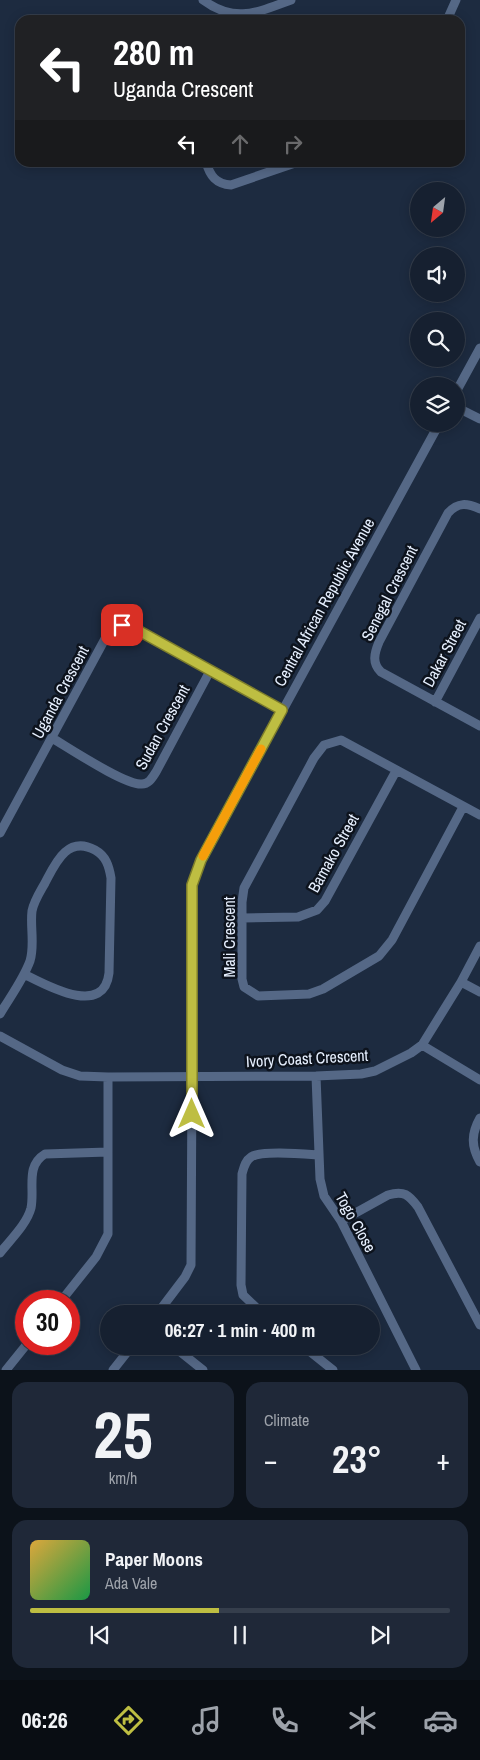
<!DOCTYPE html>
<html lang="en">
<head>
<meta charset="utf-8">
<style>
	body { margin:0; font-family:"Archivo Narrow",sans-serif; background:#1f2838; color:#f1f3f6; height:100vh; display:flex; flex-direction:column; font-size:19px; white-space:nowrap }
	* { box-sizing:border-box; margin:0 }
	p { font-size:16px; color:#9ea3ab }
	.icon { flex:none; width:28px; height:28px; fill:none; stroke:currentColor; stroke-width:2; stroke-linecap:round; stroke-linejoin:round }
	.map { position:relative; height:1370px; overflow:hidden }
	.drawer { display:flex; flex-direction:column; gap:12px; padding:12px; background:#0c121a; flex:1 }
	.drawer>* { flex:none }
	.banner { position:absolute; left:15px; top:15px; width:450px; height:152px; border-radius:15px; box-shadow:0 2px 12px #0003,0 0 0 1px #353e4c; background:#202124; color:#fff; overflow:hidden }
	.needle { width:32px; rotate:209deg }
	.tools { position:absolute; left:410px; top:182px; display:grid; gap:10px }
	.tools a { display:grid; place-items:center; width:55px; height:55px; border-radius:50%; background:#162030; box-shadow:0 2px 12px #0003,0 0 0 1px #353e4c; font-size:25px }
	.speed { position:absolute; left:15px; top:1290px; display:flex; gap:10px; font-size:25px; font-weight:700; text-align:center }
	.speed>* { display:grid; place-content:center; width:65px; height:65px; border-radius:50%; background:#162030; box-shadow:0 2px 12px #0003,0 0 0 1px #353e4c; line-height:1 }
	.speed .limit { border:8px solid #d22; background:#fff; color:#111 }
	.pin { position:absolute; display:grid; place-items:center; width:42px; height:42px; color:#fff; margin:-21px; border-radius:10px; box-shadow:0 2px 8px #0006 }
	.me { position:absolute; width:55px; margin:-28px; rotate:0deg; stroke-linejoin:round; filter:drop-shadow(0 0 4px #0008) }
	.turn { display:flex; align-items:center; gap:18px; height:105px; padding:0 15px; font-size:22px }
	.turn .icon { width:65px; height:65px; stroke-width:2.5 }
	.turn b { display:block; font-size:35px; line-height:42px }
	.lanes { display:flex; align-items:center; height:48px; padding:0 15px; background:#0003; justify-content:center; gap:25px; direction:ltr }
	.lanes .off { opacity:.35 }
	.big { font-size:38px; font-weight:800; line-height:1.1 }
	.drawer .card { flex:1; display:flex; flex-direction:column; justify-content:center; gap:8px; min-width:0; padding:0 18px; border-radius:15px; background:#1f2838 }
	.drawer .dial { align-items:center; gap:0 }
	.dial b { font-size:65px; line-height:1 }
	.song { display:flex; align-items:center; gap:15px }
	.cover { width:60px; height:60px; border-radius:8px; background:linear-gradient(135deg,hsl(40 70% 55%),hsl(140 70% 35%)) }
	.played { height:5px; border-radius:2px; background:linear-gradient(90deg,#bebe42 45%,#353e4c 45%) }
	.keys { display:flex; justify-content:space-around; direction:ltr }
	.heat { display:flex; justify-content:space-between; align-items:center; font-size:28px; direction:ltr }
	.drawer .tiles { flex:1; display:grid; gap:12px; grid-template-columns:1fr 1fr }
	.card:last-child { grid-column:span 2 }
	.trip { position:absolute; left:100px; top:1305px; width:280px; height:50px; border-radius:25px; background:#162030; box-shadow:0 2px 12px #0003,0 0 0 1px #353e4c; font-weight:800; line-height:50px; text-align:center }
	.menu { display:flex; height:80px; justify-content:space-around; align-items:center; background:#090d13; color:#9ea3ab }
	.menu .icon { width:35px; height:35px }
	.menu .active { color:#bebe42 }
	.menu b { font-size:22px; color:#f1f3f6 }
	.map>svg:first-child { display:block }
</style>
</head>
<body>
<div class="map">
<svg width="480" height="1370" viewBox="0 0 480 1370">
	<rect width="100%" height="100%" fill="#1d2b40"/>
	<g fill="none" stroke-linecap="round" stroke-linejoin="round">
		<!-- minor -->
		<path stroke="#556886" stroke-width="9" d="M203 0C235 24 258 12 291 0
			M447 20 456 0
			M206 162C210 176 216 184 231 185L298 162
			M456 392 480 348
			M456 407 480 419
			M480 509C467 503 458 502 448 513L379 642C374 654 372 663 381 672L480 726
			M435 702 480 618
			M52 738C69 748 126 786 142 784 149 784 152 778 156 772L210 671
			M463 807 392 940 379 956 323 989 309 994 258 996 244 987 242 979V902L244 888 314 758 324 745 341 740 480 815
			M0 833 106 637C114 627 120 623 132 627L282 711
			M243 918 298 917 317 910 325 901 396 771
			M461 982 480 992
			M0 1014C10 997 23 980 30 961 35 945 30 927 32 911 34 901 40 892 45 883 55 864 67 835 95 850 106 856 109 866 111 878L109 973C104 1018 46 985 24 974
			M0 1036 62 1070 80 1076 108 1077 316 1076 361 1074 375 1071 411 1053 422 1045 461 982 480 946
			M422 1045 480 1080
			M316 1076 320 1179 324 1196 341 1221 416 1370
			M480 1118C471 1134 471 1146 480 1162
			M341 1221 388 1195C404 1190 409 1195 418 1207L480 1325
			M0 1253C10 1240 27 1224 31 1208 35 1189 25 1166 45 1154L108 1152
			M61 1301 96 1257 108 1234V1077
			M157 1314 185 1277 191 1265 192 1077 191 898C192 884 196 873 201 860L439 424
			M263 1314 243 1295 241 1285 242 1174C244 1167 245 1161 251 1157 261 1150 305 1154 319 1155
			M173 1346 203 1370
			M303 1346 333 1370
			M6 1370 27 1344
			M113 1370 132 1346"/>
	</g>
	<g fill="none" stroke-linecap="round" stroke-linejoin="round">
		<defs>
			<path id="route" d="M122 625 132 627 282 710 201 860 192 885V1114"/>
		</defs>
		<!-- route casing -->
		<use href="#route" stroke="#7c7c2b" stroke-width="12"/>
		<!-- route -->
		<use href="#route" stroke="#bebe42" stroke-width="9"/>
		<!-- slow -->
		<path stroke="#f59e0b" stroke-width="9" d="M203 856 261 749"/>
	</g>
	<g text-anchor="middle" stroke-width="5" stroke-linejoin="round" paint-order="stroke">
		<!-- street labels -->
		<g font-size="16" fill="#e7f0ff" stroke="#0d131d">
			<text transform="translate(389 593) rotate(-63)" y="6">Senegal Crescent</text>
			<text transform="translate(324 602) rotate(-61)" y="6">Central African Republic Avenue</text>
			<text transform="translate(444 653) rotate(-62)" y="6">Dakar Street</text>
			<text transform="translate(60 692) rotate(-62)" y="6">Uganda Crescent</text>
			<text transform="translate(162 727) rotate(-61)" y="6">Sudan Crescent</text>
			<text transform="translate(333 853) rotate(-61)" y="6">Bamako Street</text>
			<text transform="translate(229 937) rotate(-90)" y="6">Mali Crescent</text>
			<text transform="translate(307 1058) rotate(-3)" y="6">Ivory Coast Crescent</text>
			<text transform="translate(356 1222) rotate(61)" y="6">Togo Close</text>
		</g>
	</g>
</svg>
<div class="tools">
<a><svg class="needle" viewBox="-14 -14 28 28"><path d="M0-13l5 13h-10z" fill="#e53935"/><path d="M0 13l5-13h-10z" fill="#9ea3ab"/></svg></a>
<a><svg class="icon" aria-label="sound" viewBox="0 0 24 24"><path d="M4 9h4l5-4v14l-5-4H4zM17 9q2 3 0 6"/></svg></a>
<a><svg class="icon" aria-label="search" viewBox="0 0 24 24"><circle cx="10" cy="10" r="6"/><path d="M15 15l6 6"/></svg></a>
<a><svg class="icon" aria-label="layers" viewBox="0 0 24 24"><path d="M12 4l9 5-9 5-9-5zM3 14l9 5 9-5"/></svg></a>
</div>
<div class="speed"><div class="limit">30</div></div>
<div class="pin" style="left:122px;top:625px;background:#d93025"><svg class="icon" aria-label="arrive" viewBox="0 0 24 24"><path d="M6 21V4h12l-3 4 3 4H6"/></svg></div>
<svg class="me" style="left:192px;top:1114px" viewBox="-20 -20 40 40"><path d="M0-17L14 15 0 8-14 15z" fill="#bebe42" stroke="#fff" stroke-width="4"/></svg>
<div class="trip">06:27 · 1 min · 400 m</div>
<div class="banner">
<div class="turn"><svg class="icon" aria-label="left" viewBox="0 0 24 24"><path d="M17 20v-9H6M10 6l-5 5 5 5"/></svg><div><b>280 m</b>Uganda Crescent</div></div>
<div class="lanes"><svg class="icon" aria-label="left" viewBox="0 0 24 24"><path d="M17 20v-9H6M10 6l-5 5 5 5"/></svg><svg class="icon off" aria-label="ahead" viewBox="0 0 24 24"><path d="M12 20V5M6 11l6-6 6 6"/></svg><svg class="icon off" aria-label="right" viewBox="0 0 24 24"><path d="M7 20v-9h11M14 6l5 5-5 5"/></svg></div>
</div>
</div>
<section class="drawer">
<div class="tiles">
<div class="card dial"><b>25</b><p>km/h</p></div>
<div class="card"><p>Climate</p>
<div class="heat"><a>−</a><b class="big">23°</b><a>+</a></div>
</div>
<div class="card">
<div class="song"><i class="cover"></i><div><b>Paper Moons</b><p>Ada Vale</p></div></div>
<div class="played"></div>
<div class="keys"><svg class="icon" aria-label="previous" viewBox="0 0 24 24"><path d="M18 5L8 12l10 7zM5 5v14"/></svg><svg class="icon" aria-label="pause" viewBox="0 0 24 24"><path d="M8 5v14M16 5v14"/></svg><svg class="icon" aria-label="next" viewBox="0 0 24 24"><path d="M6 5l10 7-10 7zM19 5v14"/></svg></div>
</div>
</div>
</section>
<nav class="menu">
<b>06:26</b>
<svg class="icon active" aria-label="directions" viewBox="0 0 24 24"><path d="M12 3l9 9-9 9-9-9zM9 14v-3h6M13 9l2 2-2 2"/></svg>
<svg class="icon" aria-label="music" viewBox="0 0 24 24"><path d="M9 18V5l10-2v13"/><circle cx="6" cy="18" r="3"/><circle cx="16" cy="16" r="3"/></svg>
<svg class="icon" aria-label="phone" viewBox="0 0 24 24"><path d="M5 4h4l2 5-3 2q2 4 5 5l2-3 5 2v4C11 20 4 13 5 4z"/></svg>
<svg class="icon" aria-label="climate" viewBox="0 0 24 24"><path d="M12 3v18M4 7l16 10M4 17L20 7"/></svg>
<svg class="icon" aria-label="car" viewBox="0 0 24 24"><path d="M5 17H2v-5l4-1 3-4h7l3 4 3 1v5h-3M9 17h6M6 11h13"/><circle cx="7" cy="17" r="2"/><circle cx="17" cy="17" r="2"/></svg>
</nav>
</body>
</html>
